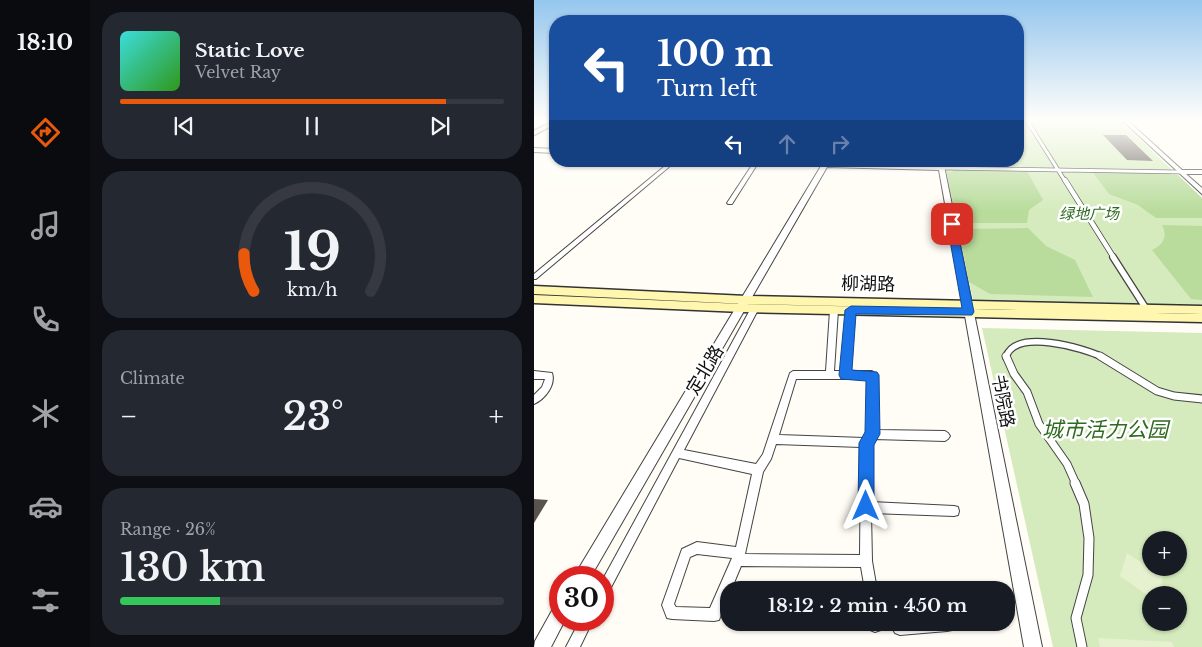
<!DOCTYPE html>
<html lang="en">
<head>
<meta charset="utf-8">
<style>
	body { margin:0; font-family:"Libre Baskerville","Noto Sans SC",serif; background:#242831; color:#f1f3f6; height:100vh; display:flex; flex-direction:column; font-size:19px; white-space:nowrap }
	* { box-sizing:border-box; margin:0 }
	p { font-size:16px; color:#9ea1a6 }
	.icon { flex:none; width:28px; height:28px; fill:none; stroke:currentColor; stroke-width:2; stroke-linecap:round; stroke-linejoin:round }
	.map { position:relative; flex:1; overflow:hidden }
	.sheet { display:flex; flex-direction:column; gap:12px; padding:12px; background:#0d0f14; width:444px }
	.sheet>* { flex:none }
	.top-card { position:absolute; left:15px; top:15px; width:475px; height:152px; border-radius:20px; box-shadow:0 1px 4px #0004; background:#1a4fa0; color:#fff; overflow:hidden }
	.buttons { position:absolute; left:608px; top:531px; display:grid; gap:10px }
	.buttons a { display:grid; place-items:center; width:45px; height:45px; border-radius:50%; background:#171b24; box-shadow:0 1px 4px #0004; font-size:25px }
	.speed { position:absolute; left:15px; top:566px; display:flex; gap:10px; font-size:25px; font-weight:700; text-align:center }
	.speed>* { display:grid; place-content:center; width:65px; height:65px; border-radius:50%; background:#171b24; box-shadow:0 1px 4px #0004; line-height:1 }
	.speed .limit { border:8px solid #d22; background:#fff; color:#111 }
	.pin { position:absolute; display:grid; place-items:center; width:42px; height:42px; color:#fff; margin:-21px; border-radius:10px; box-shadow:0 2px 8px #0006 }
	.me { position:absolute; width:55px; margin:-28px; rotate:0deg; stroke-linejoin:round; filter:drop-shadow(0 0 4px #0008) }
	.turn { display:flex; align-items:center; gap:18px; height:105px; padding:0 25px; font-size:22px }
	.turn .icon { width:65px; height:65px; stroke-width:2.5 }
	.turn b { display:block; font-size:35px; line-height:42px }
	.lanes { display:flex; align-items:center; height:48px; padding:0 25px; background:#0003; justify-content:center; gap:25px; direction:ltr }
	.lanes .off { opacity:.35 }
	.big { font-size:38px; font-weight:600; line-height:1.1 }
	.sheet .widget { flex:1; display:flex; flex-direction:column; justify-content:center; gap:8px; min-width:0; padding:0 18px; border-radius:20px; background:#242831 }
	.sheet .dial { align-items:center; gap:0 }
	.dial svg { height:130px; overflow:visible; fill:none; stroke:#363941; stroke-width:7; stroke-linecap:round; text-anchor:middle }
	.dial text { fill:#f1f3f6; stroke:none }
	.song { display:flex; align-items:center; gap:15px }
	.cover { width:60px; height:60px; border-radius:8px; background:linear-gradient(135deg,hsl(180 70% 55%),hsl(110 70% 35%)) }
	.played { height:5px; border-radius:2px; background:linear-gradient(90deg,#ea580c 85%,#363941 85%) }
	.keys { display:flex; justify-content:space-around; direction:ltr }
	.heat { display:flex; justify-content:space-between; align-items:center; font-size:28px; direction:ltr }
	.charge { height:8px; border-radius:4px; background:linear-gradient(90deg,#34c759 26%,#363941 0) }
	.trip { position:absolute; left:186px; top:581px; width:295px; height:50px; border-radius:20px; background:#171b24; box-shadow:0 1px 4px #0004; font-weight:600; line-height:50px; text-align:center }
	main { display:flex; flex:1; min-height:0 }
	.dock { display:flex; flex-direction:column; width:90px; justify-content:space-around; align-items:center; background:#090b0e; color:#9ea1a6 }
	.dock .icon { width:35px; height:35px }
	.dock .on { color:#ea580c }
	.dock b { font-size:22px; color:#f1f3f6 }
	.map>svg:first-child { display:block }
</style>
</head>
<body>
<main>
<nav class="dock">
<b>18:10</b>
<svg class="icon on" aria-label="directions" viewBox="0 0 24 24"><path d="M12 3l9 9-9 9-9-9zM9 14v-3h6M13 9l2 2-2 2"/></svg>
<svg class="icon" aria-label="music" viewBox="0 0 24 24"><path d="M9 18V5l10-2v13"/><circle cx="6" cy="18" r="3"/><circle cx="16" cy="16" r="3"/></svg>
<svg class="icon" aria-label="phone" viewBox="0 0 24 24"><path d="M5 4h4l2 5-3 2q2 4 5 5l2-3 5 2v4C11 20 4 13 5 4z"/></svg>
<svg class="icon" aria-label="climate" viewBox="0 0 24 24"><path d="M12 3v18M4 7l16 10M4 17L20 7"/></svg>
<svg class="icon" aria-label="car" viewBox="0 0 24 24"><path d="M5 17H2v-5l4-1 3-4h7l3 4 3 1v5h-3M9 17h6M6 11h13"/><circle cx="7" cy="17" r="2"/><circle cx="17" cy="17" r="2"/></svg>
<svg class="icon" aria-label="filters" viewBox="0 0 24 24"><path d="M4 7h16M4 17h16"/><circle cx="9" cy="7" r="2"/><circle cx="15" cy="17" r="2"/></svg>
</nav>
<section class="sheet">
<div class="widget">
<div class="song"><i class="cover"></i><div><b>Static Love</b><p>Velvet Ray</p></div></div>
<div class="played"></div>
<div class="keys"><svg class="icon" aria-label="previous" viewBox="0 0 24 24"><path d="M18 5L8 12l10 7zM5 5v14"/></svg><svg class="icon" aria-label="pause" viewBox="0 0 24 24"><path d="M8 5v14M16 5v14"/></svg><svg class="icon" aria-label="next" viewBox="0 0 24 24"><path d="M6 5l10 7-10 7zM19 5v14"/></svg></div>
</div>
<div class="widget dial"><svg viewBox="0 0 100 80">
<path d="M14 69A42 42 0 1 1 86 69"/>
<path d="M14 69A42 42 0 0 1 8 46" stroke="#ea580c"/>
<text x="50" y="56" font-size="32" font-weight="700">19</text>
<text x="50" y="72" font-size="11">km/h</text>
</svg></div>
<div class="widget"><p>Climate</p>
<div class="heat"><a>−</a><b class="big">23°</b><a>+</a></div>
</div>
<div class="widget"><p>Range · 26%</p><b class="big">130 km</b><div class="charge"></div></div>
</section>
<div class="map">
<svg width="669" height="647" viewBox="0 0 669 647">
	<rect width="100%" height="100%" fill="#fffdf5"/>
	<!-- green -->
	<path fill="#d5ebbd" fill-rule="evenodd" d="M484 120H585L668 198V307L439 300 410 161H484Z
		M448 328 668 333V647H519ZM616 540H644V568H616ZM616 595H644V622H616Z"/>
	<!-- forest -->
	<path fill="#b9dc9c" d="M492 169 509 200 495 210 493 223H430L429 219 422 218 413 172H419V170Z
		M557 170 634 172 638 175H644L668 198V218H622L604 205 575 194Z
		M628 225 668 226V300L657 299 618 250C629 245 634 237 628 225Z
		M494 228 512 246 541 260 559 297 456 294 435 282 425 232H432V229Z"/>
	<!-- pitch -->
	<path fill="#e6f2cf" d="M593 553 629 577 625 595H616V597L586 576Z
		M564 638 638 642 640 647H566Z"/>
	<!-- building -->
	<path fill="#5a524d" d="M569 135H592L619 161 593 160Z
		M0 499 14 500 0 523Z"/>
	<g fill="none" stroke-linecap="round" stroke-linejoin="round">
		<defs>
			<path id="pedestrian-far4" d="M494 122 531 181
				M407 168 646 172"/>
			<path id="pedestrian-far3" d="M531 180 580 258"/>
			<path id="pedestrian-far2" d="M579 257 611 307
				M472 357C481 328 550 348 568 357"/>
			<path id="pedestrian-far1" d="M472 356 480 374 493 392 505 424 533 464 542 484
				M566 356 623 391 640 396 669 399"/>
			<path id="pedestrian" d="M541 483 550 504 555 538 554 575 542 618 548 647"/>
			<path id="minor" d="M137 161H142L2 279H0V274Z
				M220 162 224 163 198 204H194L193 203Z
				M221 305 225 308 150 450 222 464 229 454 256 373 259 371H292L296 310 300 307 304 310 300 371H308L313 310 317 307 321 310 316 371H338L341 373 342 375 343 430 411 431 414 433 416 436 414 439 411 441 340 439 337 444V502L420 506 424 507 425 511 424 515 420 516 337 513 338 561 343 590H331L327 567 207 566 197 590H195V594L185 620 180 621 138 619 133 618 128 605 148 549 163 542 202 547 218 474 145 458 73 595 69 597V579L217 308ZM262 379H334L333 433 330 438 245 435ZM242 444 327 447 326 555 211 554 229 472 237 459ZM163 554 198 558 176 608 142 607 140 604 156 557Z
				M0 371 18 373C22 385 11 399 0 404V395L8 387 11 379H0Z
				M46 620H59L46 647H32Z
				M328 622H422L418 630 413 631 366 635 361 633 356 624 355 627 341 632 329 627Z"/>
			<path id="tertiary" d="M588 120H593L648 170H669V174H652L669 189V195Z
				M0 148 21 149V153L0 152Z
				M154 161 289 163 290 161H296L295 163 404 166 403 161H409L508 647H490L405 170 293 167 56 578H39L287 166 157 163Z
				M26 605V620H31L17 647H0L1 641 20 607Z"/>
			<path id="secondary" d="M21 120V124L0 135V131Z
				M0 286 213 296 669 306V314L213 304 0 294Z
				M0 295 208 304 669 314V322L208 312 0 303Z"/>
		</defs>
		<!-- pedestrian-far4 casing -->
		<use href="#pedestrian-far4" stroke="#444" stroke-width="4.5"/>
		<!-- pedestrian-far3 casing -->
		<use href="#pedestrian-far3" stroke="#444" stroke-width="6"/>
		<!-- pedestrian-far2 casing -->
		<use href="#pedestrian-far2" stroke="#444" stroke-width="8"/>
		<!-- pedestrian-far1 casing -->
		<use href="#pedestrian-far1" stroke="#444" stroke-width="9"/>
		<!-- pedestrian casing -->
		<use href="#pedestrian" stroke="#444" stroke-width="11"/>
		<!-- minor casing -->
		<use href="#minor" stroke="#444" stroke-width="2"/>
		<!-- tertiary casing -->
		<use href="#tertiary" stroke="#444" stroke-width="2"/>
		<!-- secondary casing -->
		<use href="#secondary" stroke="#333" stroke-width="3"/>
		<!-- pedestrian-far4 -->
		<use href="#pedestrian-far4" stroke="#fff" stroke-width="3"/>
		<!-- pedestrian-far3 -->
		<use href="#pedestrian-far3" stroke="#fff" stroke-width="4.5"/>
		<!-- pedestrian-far2 -->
		<use href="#pedestrian-far2" stroke="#fff" stroke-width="5.5"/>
		<!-- pedestrian-far1 -->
		<use href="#pedestrian-far1" stroke="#fff" stroke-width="7"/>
		<!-- pedestrian -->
		<use href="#pedestrian" stroke="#fff" stroke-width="9"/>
		<!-- minor -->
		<use href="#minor" fill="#fff" fill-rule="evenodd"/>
		<!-- tertiary -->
		<use href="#tertiary" fill="#fff" fill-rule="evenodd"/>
		<!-- secondary -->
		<use href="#secondary" fill="#fff6b0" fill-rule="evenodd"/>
	</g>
	<!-- sky -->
	<linearGradient id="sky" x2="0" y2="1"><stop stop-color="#95c6ee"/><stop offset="0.57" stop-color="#fffefa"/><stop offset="1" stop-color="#fffefa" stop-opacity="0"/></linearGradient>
	<rect width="669" height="211" fill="url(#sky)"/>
	<!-- route -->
	<path fill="#1a73e8" stroke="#114b97" d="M418 221 422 224 440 312 438 315 322 314 318 370 343 372 345 375 346 434 340 445V506L338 512 332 515 326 512 324 506 325 443 331 432 332 381 307 379 305 375 311 310 317 306 428 308 413 224Z"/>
	<g text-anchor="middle" stroke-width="5" stroke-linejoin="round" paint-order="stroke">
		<!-- far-park labels -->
		<g font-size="15" font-style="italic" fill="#2f6b1f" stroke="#fff">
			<text x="555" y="219">绿地广场</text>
		</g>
		<!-- street labels -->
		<g font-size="18" fill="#111" stroke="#fff">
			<text transform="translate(334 284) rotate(1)" y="6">柳湖路</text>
			<text transform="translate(171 370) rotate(-59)" y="6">定北路</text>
			<text transform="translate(469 401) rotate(79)" y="6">书院路</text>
		</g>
		<!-- near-park labels -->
		<g font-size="21" font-style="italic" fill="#2f6b1f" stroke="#fff">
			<text x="571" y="437">城市活力公园</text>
		</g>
	</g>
</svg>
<div class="buttons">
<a>+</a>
<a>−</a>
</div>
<div class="speed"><div class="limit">30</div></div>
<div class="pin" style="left:418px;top:224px;background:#d93025"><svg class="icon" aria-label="arrive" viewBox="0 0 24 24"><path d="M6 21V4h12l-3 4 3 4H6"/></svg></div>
<svg class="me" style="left:332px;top:506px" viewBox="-20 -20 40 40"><path d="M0-17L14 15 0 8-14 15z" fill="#1a73e8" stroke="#fff" stroke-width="4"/></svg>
<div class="trip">18:12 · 2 min · 450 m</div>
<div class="top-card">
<div class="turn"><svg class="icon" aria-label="left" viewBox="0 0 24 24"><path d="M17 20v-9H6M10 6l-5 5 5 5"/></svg><div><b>100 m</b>Turn left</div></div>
<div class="lanes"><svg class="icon" aria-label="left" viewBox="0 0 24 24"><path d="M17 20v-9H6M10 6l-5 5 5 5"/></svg><svg class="icon off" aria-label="ahead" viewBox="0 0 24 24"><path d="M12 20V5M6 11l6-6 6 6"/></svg><svg class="icon off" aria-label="right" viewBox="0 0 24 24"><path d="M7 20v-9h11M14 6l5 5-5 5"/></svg></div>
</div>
</div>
</main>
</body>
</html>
